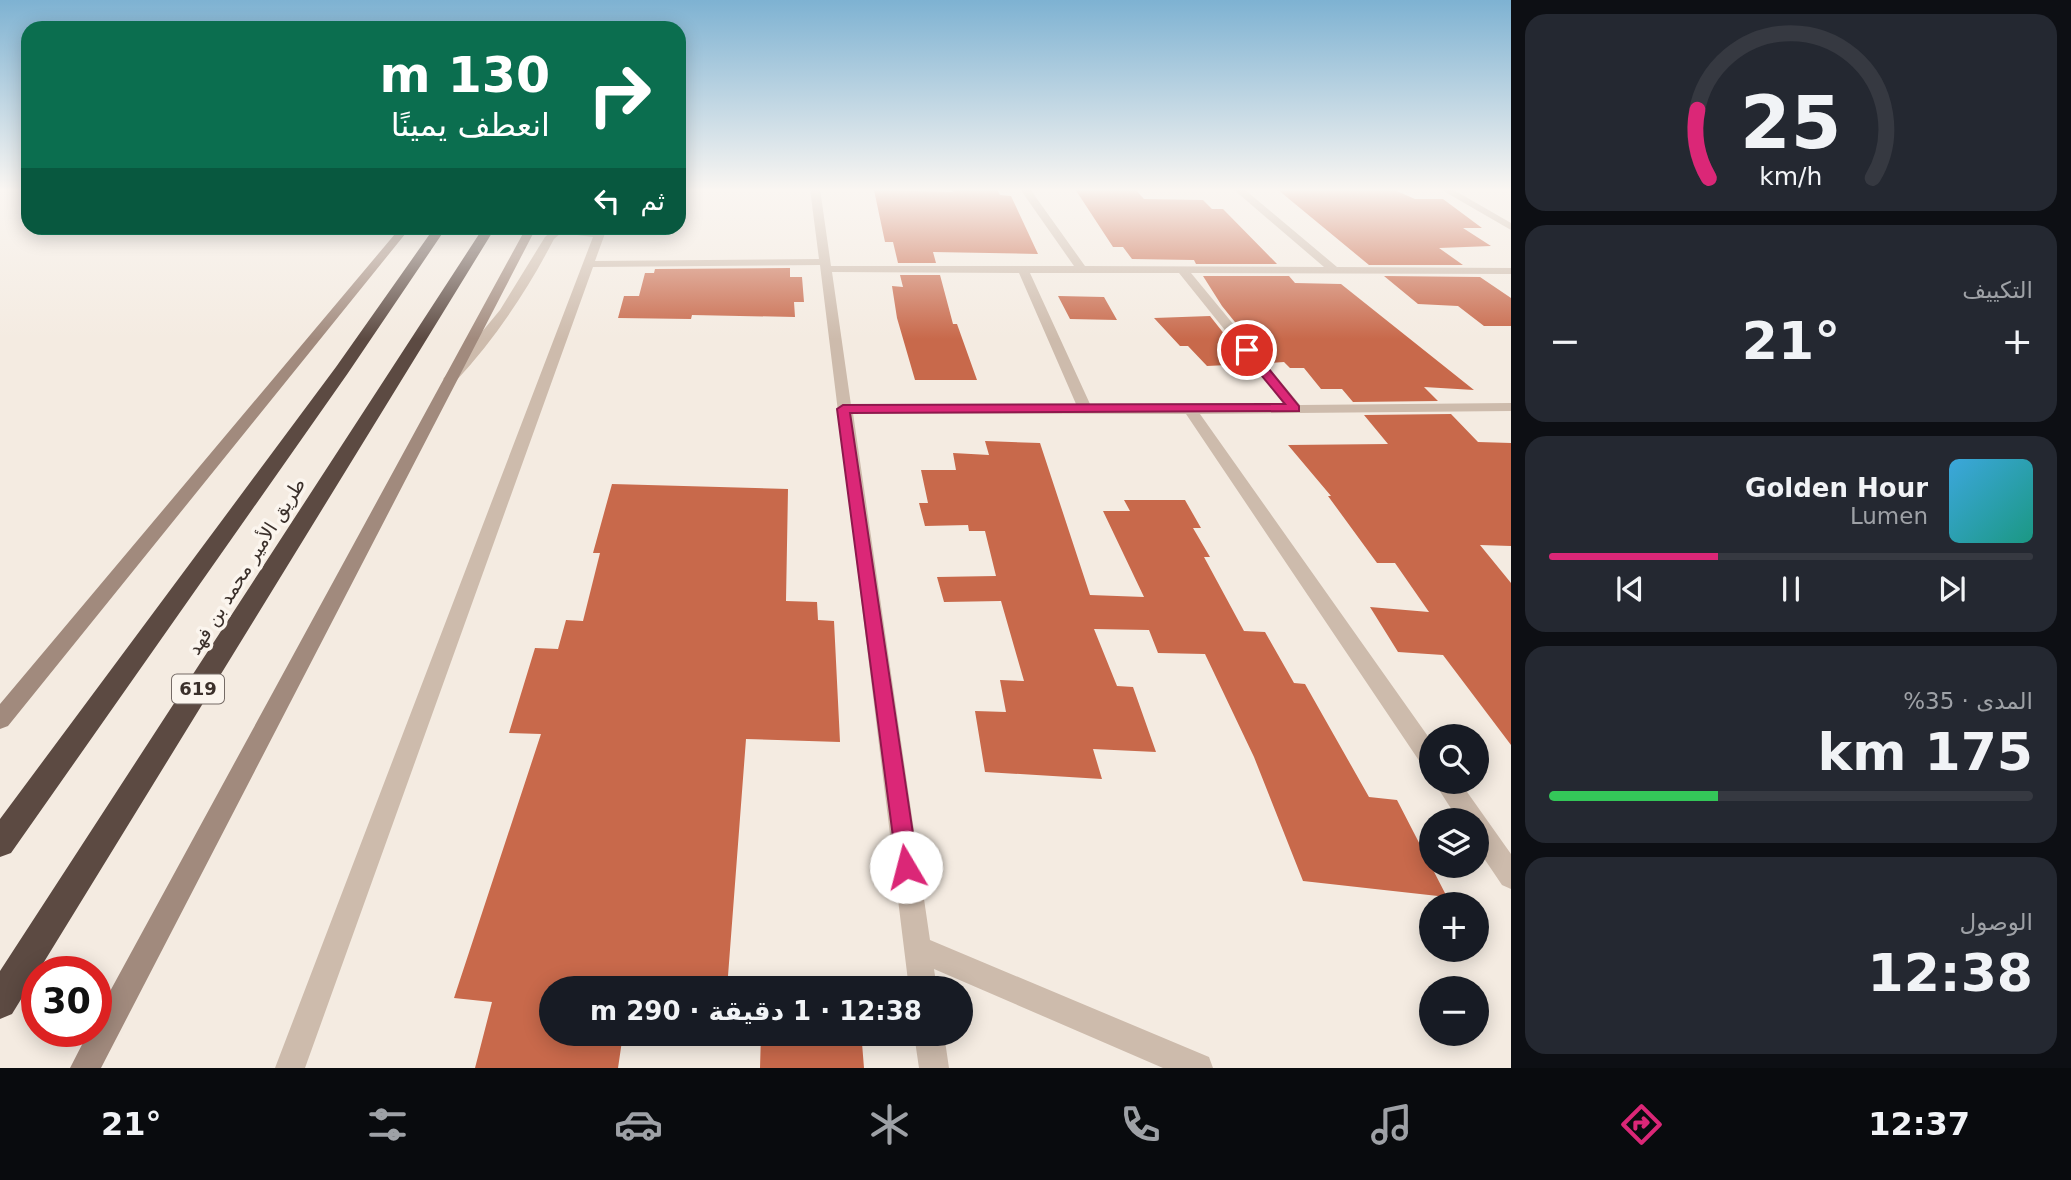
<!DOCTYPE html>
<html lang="ar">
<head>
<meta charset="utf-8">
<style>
	body { margin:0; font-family:"DejaVu Sans",Vazirmatn,sans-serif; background:#242831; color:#f1f3f6; direction:rtl; height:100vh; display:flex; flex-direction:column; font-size:26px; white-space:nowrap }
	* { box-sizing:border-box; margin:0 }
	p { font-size:23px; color:#9ea1a6 }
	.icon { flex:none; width:38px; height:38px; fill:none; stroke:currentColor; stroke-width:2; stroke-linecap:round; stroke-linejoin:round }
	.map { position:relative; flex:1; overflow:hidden; direction:ltr }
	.panel { display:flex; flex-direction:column; gap:14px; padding:14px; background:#0d0f14; width:560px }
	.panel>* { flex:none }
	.top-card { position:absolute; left:21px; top:21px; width:665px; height:214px; border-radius:21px; box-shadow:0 4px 18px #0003; direction:rtl; background:#0b6e4f; color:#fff; overflow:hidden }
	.controls { position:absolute; left:1419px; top:724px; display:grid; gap:14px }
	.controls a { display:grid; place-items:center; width:70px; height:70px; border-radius:50%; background:#171b24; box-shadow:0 4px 18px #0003; font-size:35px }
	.speed { position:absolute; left:21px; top:956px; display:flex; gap:14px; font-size:35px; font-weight:700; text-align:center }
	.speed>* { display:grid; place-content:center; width:91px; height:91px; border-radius:50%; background:#171b24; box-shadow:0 4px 18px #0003; line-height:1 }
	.speed .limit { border:10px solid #d22; background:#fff; color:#111 }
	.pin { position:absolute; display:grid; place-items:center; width:60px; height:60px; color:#fff; margin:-30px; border:4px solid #fff; border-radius:50%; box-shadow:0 2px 7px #0007 }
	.me { position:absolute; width:77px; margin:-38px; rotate:352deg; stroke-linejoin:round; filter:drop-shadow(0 0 5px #0008) }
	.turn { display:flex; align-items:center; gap:24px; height:147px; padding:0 21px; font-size:32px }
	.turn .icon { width:91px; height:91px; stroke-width:2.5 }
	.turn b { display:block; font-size:49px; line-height:60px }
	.then { display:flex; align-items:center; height:66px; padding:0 21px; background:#0003; gap:14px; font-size:26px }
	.big { font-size:52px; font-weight:700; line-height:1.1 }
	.panel .card { flex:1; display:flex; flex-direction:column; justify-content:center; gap:10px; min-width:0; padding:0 24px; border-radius:21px; background:#242831 }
	.panel .dial { align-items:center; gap:0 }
	.dial svg { height:182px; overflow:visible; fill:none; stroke:#363941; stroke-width:7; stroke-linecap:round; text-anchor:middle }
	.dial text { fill:#f1f3f6; stroke:none }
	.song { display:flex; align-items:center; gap:21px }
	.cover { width:84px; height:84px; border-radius:10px; background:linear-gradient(135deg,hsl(200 70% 55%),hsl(170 70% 35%)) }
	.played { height:7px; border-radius:4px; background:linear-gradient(90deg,#db2777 35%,#363941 35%) }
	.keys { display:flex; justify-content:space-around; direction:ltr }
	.heat { display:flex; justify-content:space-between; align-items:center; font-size:38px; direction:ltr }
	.charge { height:10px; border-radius:5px; background:linear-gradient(90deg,#34c759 35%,#363941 0) }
	.trip { position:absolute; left:539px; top:976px; width:434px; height:70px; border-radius:35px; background:#171b24; box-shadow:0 4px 18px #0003; font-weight:700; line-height:70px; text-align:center; direction:rtl }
	.dock { display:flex; height:112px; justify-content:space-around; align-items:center; background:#090b0e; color:#9ea1a6 }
	.dock .icon { width:49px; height:49px }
	.dock .active { color:#db2777 }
	.dock b { font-size:32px; color:#f1f3f6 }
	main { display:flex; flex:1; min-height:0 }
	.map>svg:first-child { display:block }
</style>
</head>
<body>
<main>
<section class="panel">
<div class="card dial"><svg viewBox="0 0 100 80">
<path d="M14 69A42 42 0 1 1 86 69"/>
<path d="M14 69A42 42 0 0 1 9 39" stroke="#db2777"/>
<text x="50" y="56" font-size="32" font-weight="700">25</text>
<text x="50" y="72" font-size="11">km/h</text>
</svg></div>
<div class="card"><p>التكييف</p>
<div class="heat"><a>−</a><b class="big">21°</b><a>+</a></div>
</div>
<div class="card">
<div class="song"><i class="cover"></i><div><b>Golden Hour</b><p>Lumen</p></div></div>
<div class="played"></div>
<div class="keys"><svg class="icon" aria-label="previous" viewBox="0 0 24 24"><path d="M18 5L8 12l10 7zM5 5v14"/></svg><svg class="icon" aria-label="pause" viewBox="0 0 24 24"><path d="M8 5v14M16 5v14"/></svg><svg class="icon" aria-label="next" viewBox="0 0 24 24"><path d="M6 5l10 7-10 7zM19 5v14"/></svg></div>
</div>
<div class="card"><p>المدى · 35%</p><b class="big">175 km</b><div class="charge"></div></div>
<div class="card"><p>الوصول</p><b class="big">12:38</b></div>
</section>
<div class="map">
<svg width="1511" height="1068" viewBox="0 0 1511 1068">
	<rect width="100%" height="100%" fill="#f4ebe1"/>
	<!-- building -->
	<path fill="#c8694b" d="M952 189H997L1000 195 1011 196 1038 254 933 252 936 263H898L893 242H885L874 190 953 192Z
		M1075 189H1135L1144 199 1203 200 1212 209H1223L1277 264H1196L1194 260 1132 259 1123 247H1113Z
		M1277 189H1392L1415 199H1443L1482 228H1463L1491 246 1439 248 1463 265H1369Z
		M790 268V277H802L804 302H794L795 317 692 315 691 319 618 318 624 296H639L645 273H654L655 269Z
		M900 275H940L953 324H957L977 380H915L897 318 892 286 903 287Z
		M1203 276H1289L1295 283 1341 284 1474 390 1424 387 1438 401 1353 402 1342 389H1321L1304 368H1290L1284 362 1268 363 1222 306Z
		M1384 276 1480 277 1511 298V326H1484L1458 306 1418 304Z
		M1058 296 1104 297 1117 320 1070 319Z
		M1210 316 1248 364 1207 366 1188 346H1180L1154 318Z
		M1451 414 1478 442 1511 443V546L1480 545 1511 583V745L1443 655 1398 652 1370 607 1429 612 1395 563H1377L1328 496H1331L1288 445 1388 444 1364 415Z
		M985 441 1040 443 1090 595 1144 597 1103 511H1130L1124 500H1185L1201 528H1193L1210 557H1204L1244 631 1265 632 1294 683 1305 684 1369 797 1397 800 1447 897 1303 881 1254 757 1205 654 1158 653 1149 630 1094 629 1117 686 1133 687 1156 752 1093 749 1102 779 985 772 975 711 1006 712 1000 680 1024 681 1001 601 944 602 937 577 996 576 985 531H969L968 525 925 526 919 503H928L921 470H956L953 453 989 455Z
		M612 484 788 489 786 601 817 602 818 620 834 621 840 742 746 739 727 989H551V1034H623L618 1068H475L492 1002 454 998 541 734 509 733 535 648 558 649 566 620 583 621 600 553H593Z
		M761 1034H845L862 1043 864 1068H760Z"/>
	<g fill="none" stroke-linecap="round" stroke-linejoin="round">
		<!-- minor -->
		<path fill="#cdbbac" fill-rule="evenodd" d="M810 189H820L831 266H1074L1020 189H1030L1085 266 1324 267 1233 189H1244L1337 267 1511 268V274L1191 273 1300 405 1511 403V411L1200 414 1432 742V771L1424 768 1186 414 853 413 930 940 1209 1057 1213 1068H1163L934 969 937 989H909L820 265 593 267 305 1068H275L593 237 561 233 554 239C527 291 495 339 455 382L450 383 443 379 500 310 545 237 555 228 596 231 597 228H607L595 261 819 259ZM832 272 1019 273 1076 404 851 405ZM1030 273H1179L1285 405 1090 404Z
			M1440 189H1452L1511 223V230Z
			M1434 782H1460L1511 854V889L1502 885 1477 848V821H1459Z
			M914 1034H944L949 1068H919Z"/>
		<!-- secondary -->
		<path fill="#a18a7d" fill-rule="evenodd" d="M400 228H410L8 726 0 729V704Z
			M526 228H536L101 1068H70L89 1031H96V1017Z"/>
		<!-- motorway -->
		<path fill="#5c4a42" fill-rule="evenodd" d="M434 228H446L348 373 11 853 0 857V819L336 367Z
			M483 228H495L12 1014 0 1019V971Z"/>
	</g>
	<!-- sky -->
	<linearGradient id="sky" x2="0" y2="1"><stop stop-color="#7eb2d2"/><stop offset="0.56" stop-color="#faf6f2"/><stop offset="1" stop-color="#faf6f2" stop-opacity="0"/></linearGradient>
	<rect width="1511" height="339" fill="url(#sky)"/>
	<!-- route -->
	<path fill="#db2777" stroke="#8e194d" stroke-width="2" d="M1243 347H1251L1299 406V411L850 413 918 867 914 875 906 878 898 875 837 409 843 405 1285 404 1243 353Z"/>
	<g text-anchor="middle" stroke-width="7" stroke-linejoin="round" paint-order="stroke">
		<!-- shield labels -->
		<rect fill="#fbf5ee" stroke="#756b66" stroke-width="2" x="172" y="674.5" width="52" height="29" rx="5"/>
		<g font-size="18" font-weight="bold" fill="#3b302b">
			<text x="198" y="695">619</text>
		</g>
		<!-- street labels -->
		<g font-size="19" fill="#3b302b" stroke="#fbf5ee">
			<text transform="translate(246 566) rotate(-58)" y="7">طريق الأمير محمد بن فهد</text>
		</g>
	</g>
</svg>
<div class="controls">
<a><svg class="icon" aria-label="search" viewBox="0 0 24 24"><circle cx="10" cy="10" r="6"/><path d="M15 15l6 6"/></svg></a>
<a><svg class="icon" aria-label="layers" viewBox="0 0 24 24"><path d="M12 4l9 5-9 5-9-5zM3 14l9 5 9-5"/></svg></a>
<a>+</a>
<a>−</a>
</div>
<div class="speed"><div class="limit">30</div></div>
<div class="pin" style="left:1247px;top:350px;background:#d93025"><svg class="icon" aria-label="arrive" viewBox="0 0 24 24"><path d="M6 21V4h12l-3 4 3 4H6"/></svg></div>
<svg class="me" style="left:906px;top:867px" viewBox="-20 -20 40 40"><circle r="19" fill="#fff"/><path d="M0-13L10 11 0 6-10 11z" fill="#db2777"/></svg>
<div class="trip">12:38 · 1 دقيقة · 290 m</div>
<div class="top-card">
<div class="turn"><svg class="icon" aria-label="right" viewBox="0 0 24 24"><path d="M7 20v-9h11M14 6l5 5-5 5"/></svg><div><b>130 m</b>انعطف يمينًا</div></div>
<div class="then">ثم<svg class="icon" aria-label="left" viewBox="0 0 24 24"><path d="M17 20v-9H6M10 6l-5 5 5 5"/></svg></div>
</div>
</div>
</main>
<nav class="dock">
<b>12:37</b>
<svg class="icon active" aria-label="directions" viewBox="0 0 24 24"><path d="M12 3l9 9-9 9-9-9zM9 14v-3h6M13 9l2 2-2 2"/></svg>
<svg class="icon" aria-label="music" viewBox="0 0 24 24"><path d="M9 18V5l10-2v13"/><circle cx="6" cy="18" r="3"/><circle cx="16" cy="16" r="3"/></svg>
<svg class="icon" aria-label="phone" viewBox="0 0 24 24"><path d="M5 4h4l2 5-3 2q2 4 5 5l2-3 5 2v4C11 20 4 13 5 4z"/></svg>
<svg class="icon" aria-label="climate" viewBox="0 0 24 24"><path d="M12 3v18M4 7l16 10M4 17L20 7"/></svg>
<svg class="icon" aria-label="car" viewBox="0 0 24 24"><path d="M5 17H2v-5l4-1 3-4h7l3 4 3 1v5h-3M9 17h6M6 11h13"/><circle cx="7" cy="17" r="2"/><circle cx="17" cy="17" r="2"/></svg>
<svg class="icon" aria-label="filters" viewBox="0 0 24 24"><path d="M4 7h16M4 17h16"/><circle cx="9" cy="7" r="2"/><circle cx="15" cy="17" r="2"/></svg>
<b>21°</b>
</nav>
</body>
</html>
